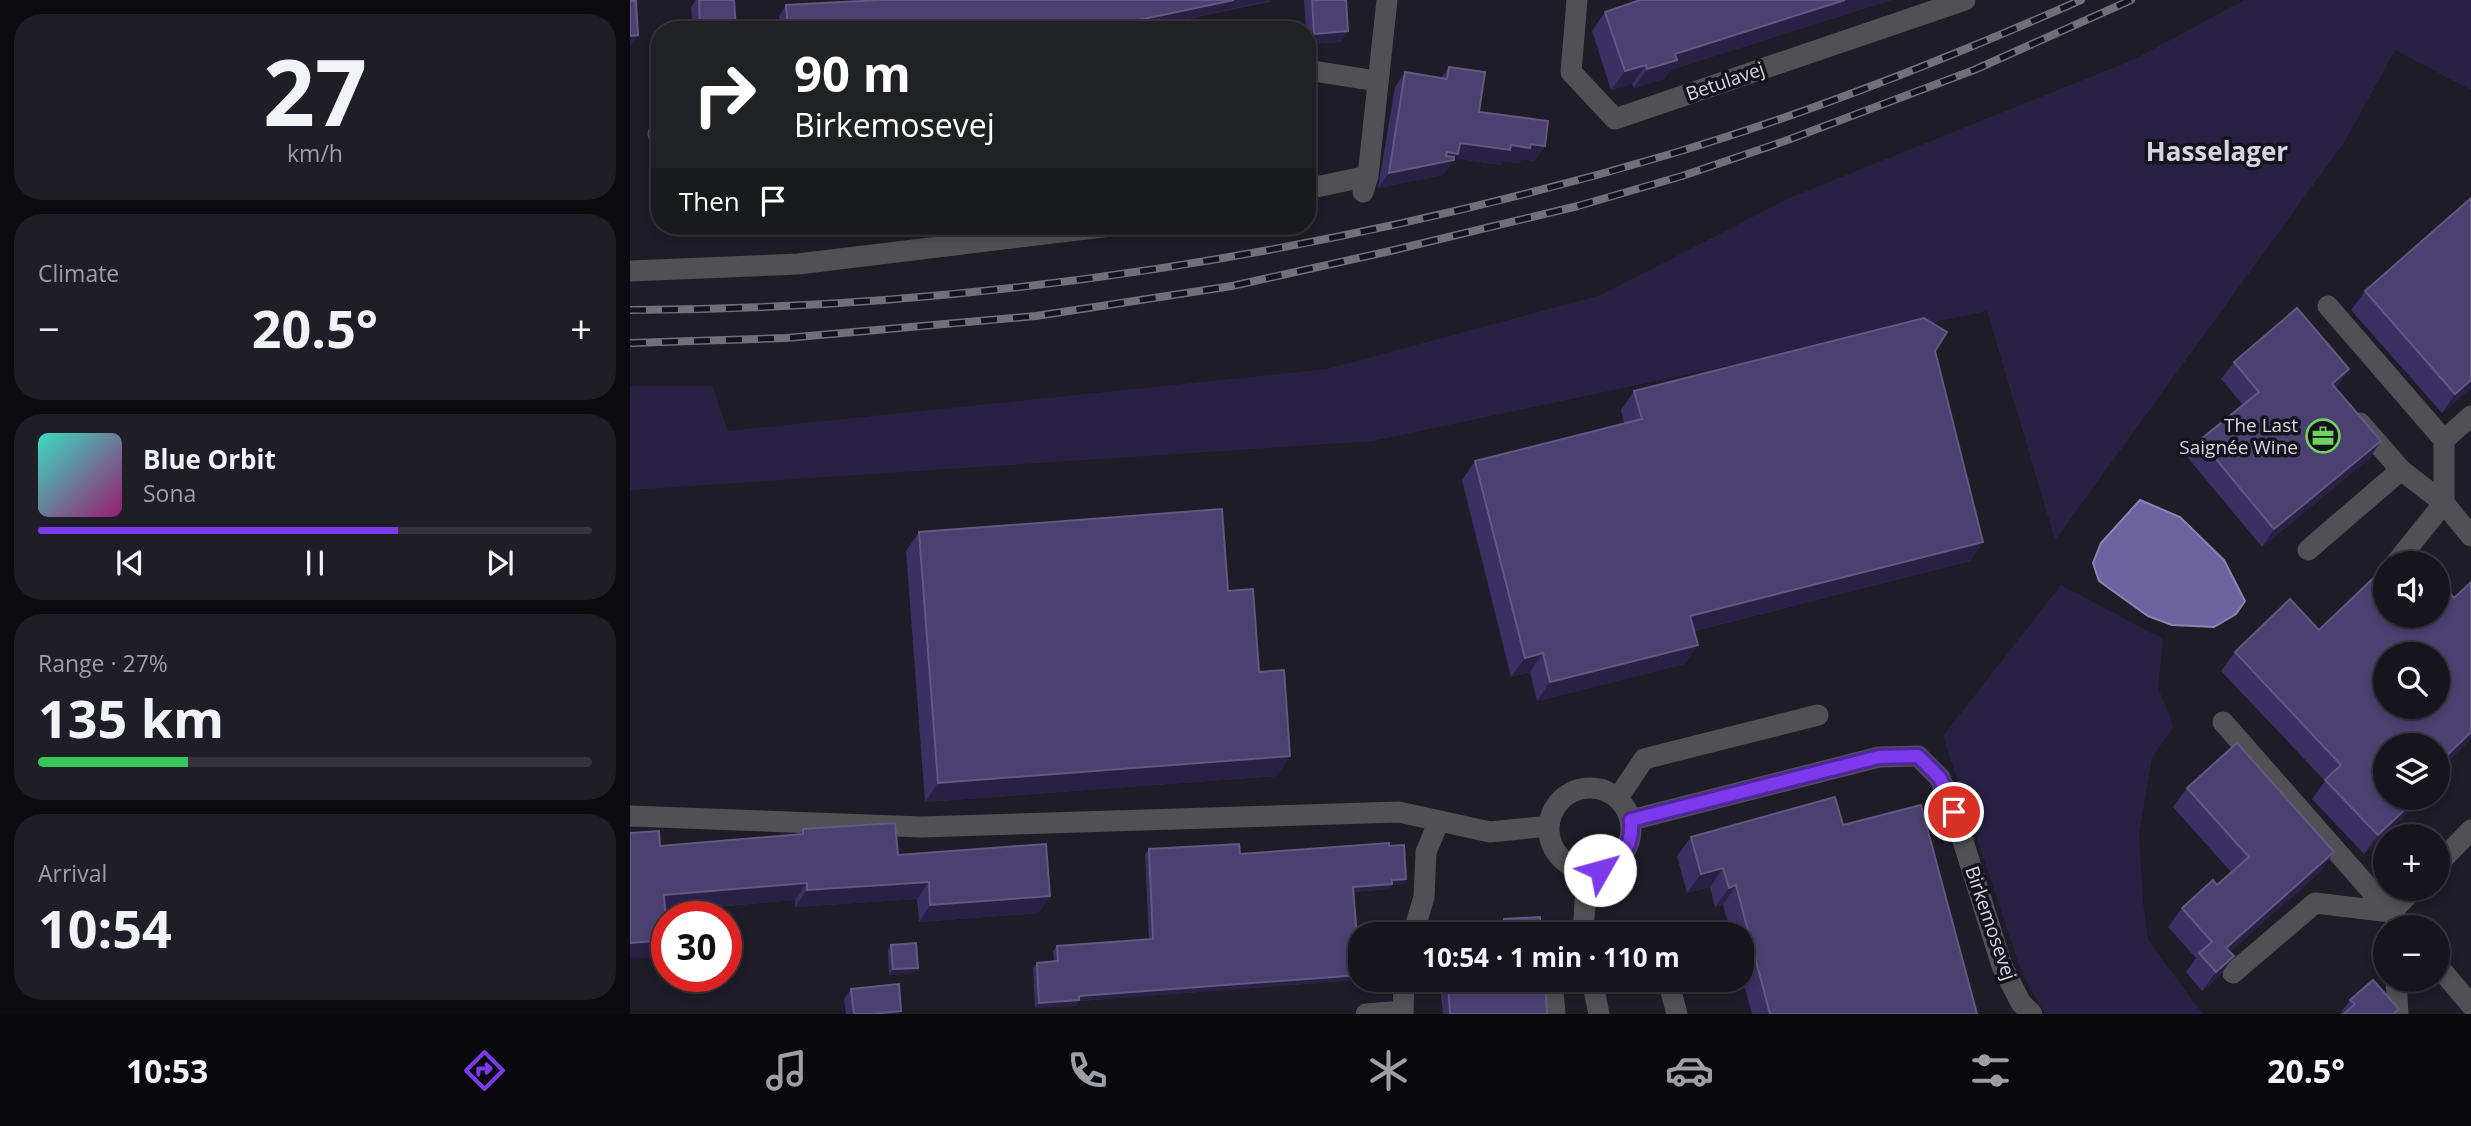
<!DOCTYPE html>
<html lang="en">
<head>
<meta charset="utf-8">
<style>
	body { margin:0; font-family:"Open Sans",sans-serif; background:#1f1e26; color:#f1f3f6; height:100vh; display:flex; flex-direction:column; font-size:26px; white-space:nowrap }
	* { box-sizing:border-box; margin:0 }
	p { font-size:23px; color:#9e9fa4 }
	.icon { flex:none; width:38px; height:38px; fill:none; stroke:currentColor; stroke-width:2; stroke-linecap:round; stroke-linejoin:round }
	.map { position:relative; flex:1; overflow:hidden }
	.side { display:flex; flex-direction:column; gap:14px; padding:14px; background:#0c0c10; width:630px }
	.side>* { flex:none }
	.guide { position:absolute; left:21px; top:21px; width:665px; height:214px; border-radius:28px; box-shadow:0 4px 10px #0003,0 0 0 2px #35343b; background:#202124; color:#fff; overflow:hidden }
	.fabs { position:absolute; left:1743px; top:551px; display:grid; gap:14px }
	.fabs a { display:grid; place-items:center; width:77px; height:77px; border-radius:50%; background:#16151d; box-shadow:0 4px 10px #0003,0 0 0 2px #35343b; font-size:35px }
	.speed { position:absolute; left:21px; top:901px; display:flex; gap:14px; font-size:35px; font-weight:700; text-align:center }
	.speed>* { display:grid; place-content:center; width:91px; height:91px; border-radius:50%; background:#16151d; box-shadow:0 4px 10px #0003,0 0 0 2px #35343b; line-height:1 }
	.speed .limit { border:10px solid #d22; background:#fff; color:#111 }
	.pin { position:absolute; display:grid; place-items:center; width:60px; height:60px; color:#fff; margin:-30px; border:4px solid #fff; border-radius:50%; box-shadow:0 2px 7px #0007 }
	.me { position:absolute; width:77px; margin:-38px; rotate:52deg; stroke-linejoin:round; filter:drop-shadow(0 0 5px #0008) }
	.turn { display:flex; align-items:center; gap:24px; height:147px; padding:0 28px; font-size:32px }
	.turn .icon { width:91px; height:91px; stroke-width:2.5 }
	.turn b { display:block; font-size:49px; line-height:60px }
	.then { display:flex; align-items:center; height:66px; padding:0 28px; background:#0003; gap:14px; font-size:26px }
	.big { font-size:52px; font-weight:700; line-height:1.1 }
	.side .widget { flex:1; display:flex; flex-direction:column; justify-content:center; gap:10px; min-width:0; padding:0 24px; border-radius:28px; background:#1f1e26 }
	.side .dial { align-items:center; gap:0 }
	.dial b { font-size:91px; line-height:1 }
	.song { display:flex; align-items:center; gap:21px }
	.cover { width:84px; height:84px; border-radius:10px; background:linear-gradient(135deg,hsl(170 70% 55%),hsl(320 70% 35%)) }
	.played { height:7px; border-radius:4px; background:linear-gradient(90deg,#7c3aed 65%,#35343b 65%) }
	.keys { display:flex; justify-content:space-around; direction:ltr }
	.heat { display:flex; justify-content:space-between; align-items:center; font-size:38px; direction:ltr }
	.charge { height:10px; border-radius:5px; background:linear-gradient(90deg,#34c759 27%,#35343b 0) }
	.trip { position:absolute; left:718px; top:922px; width:406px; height:70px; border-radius:28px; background:#16151d; box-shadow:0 4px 10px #0003,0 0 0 2px #35343b; font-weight:700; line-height:70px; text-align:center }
	.tabs { display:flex; height:112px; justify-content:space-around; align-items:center; background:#09080c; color:#9e9fa4 }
	.tabs .icon { width:49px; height:49px }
	.tabs .on { color:#7c3aed }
	.tabs b { font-size:32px; color:#f1f3f6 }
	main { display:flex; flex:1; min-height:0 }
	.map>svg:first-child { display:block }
</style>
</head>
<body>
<main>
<section class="side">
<div class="widget dial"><b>27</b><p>km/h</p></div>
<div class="widget"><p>Climate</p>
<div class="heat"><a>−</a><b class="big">20.5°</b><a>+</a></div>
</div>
<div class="widget">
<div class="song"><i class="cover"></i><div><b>Blue Orbit</b><p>Sona</p></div></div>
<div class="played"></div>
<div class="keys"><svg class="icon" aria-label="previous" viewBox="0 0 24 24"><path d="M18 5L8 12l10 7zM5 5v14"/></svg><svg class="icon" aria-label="pause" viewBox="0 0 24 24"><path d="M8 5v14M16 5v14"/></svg><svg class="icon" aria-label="next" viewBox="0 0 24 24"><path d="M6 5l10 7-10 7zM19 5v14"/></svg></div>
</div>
<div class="widget"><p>Range · 27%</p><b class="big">135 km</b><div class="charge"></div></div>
<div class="widget"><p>Arrival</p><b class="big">10:54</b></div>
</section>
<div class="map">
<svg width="1841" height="1014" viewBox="0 0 1841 1014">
	<rect width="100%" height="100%" fill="#1e1c27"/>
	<!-- green -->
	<path fill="#282144" d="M1614 0H1841V90L1765 50 1715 141 1425 540 1357 311 743 441 0 490V386H82L98 431 697 369 971 295 1159 198 1505 59Z
		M1431 585 1533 639 1528 688 1544 726 1522 758 1509 834 1513 902 1518 940 1573 1014H1415L1392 974 1313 736Z"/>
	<!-- water -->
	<path fill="#6d62a0" stroke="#8c84b2" stroke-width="2" d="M1510 500 1550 517 1594 560 1615 601 1606 614 1584 627 1542 625 1518 616 1469 581 1463 563 1471 543Z"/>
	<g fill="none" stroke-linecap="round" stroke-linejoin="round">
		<!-- minor -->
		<path stroke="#505055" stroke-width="21" d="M947 0 941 72 985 119 1335 0
			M677 70 747 81
			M28 134H30
			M677 189 738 176
			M733 192 738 176 757 0
			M0 271 168 264 481 226
			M1698 306 1814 440 1841 416
			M1771 470 1814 503 1841 536
			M1678 550 1771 470 1730 423
			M1765 564 1814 503V440
			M1593 722 1774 928
			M919 829a41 41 0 1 1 82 0a41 41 0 1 1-82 0Z
			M988 798 1014 759 1188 715
			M0 816 292 827 769 812 860 832 919 826
			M1001 820 1249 757 1288 756 1310 778 1324 812 1372 966 1391 1003 1402 1014
			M1808 864 1841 830
			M1761 912 1784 889
			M783 934 794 897 796 852 809 821
			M953 934 957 871
			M1808 966 1841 1005
			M1603 973 1685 903 1761 912
			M922 980 925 1014
			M962 980 969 1014
			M1038 980 1047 1014
			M1766 980 1768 1014
			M736 1014 773 1011
			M773 1014 774 980"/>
		<defs>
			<path id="rail" d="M0 310C353 309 706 253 1044 153 1183 112 1319 58 1451 0
				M0 343 156 338 406 316 602 286 760 251 948 206 1052 176 1155 141 1344 70 1501 0"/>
		</defs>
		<!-- rail casing -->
		<use href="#rail" stroke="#717079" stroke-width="8"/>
		<!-- rail -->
		<use href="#rail" stroke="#14131d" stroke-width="5" stroke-dasharray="16" stroke-linecap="butt"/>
	</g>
	<!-- wall -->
	<path fill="#3c2f63" d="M66 0H104L106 30H63L61 7Z
		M674 0H716L711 42 677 44V30H676Z
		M1010 0H1261L1040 70 1034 79 1004 88 1002 84 981 90 962 31 975 12Z
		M642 1 505 30H150L149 16 156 5Z
		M819 67 849 112 915 146 904 161 892 159 889 163 873 161 870 165 825 158 813 175 748 188 765 87 775 72 811 78Z
		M1735 291 1841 388 1812 413 1721 310Z
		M1305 351 1353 542 1340 561 1064 631 1068 645 1054 664 907 701 900 672 881 677 832 480 845 461 994 423 991 410 1004 391Z
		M1604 362 1719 369 1706 388 1751 441 1739 459 1632 547 1558 458 1570 440 1613 405 1591 379Z
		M289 532 598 591 629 672 647 776 295 802 276 551Z
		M1841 582V739L1816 763 1794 798 1734 854 1682 799 1695 781 1591 671 1605 652 1689 630 1755 616H1808L1824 598Z
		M1557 788 1704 852 1691 871 1600 952 1604 956 1590 975 1572 991 1556 972 1566 958 1538 927 1552 908 1587 885 1601 872 1543 807Z
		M1213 825 1347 1014H1122L1111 974V934H1101L1093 905 1085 907 1080 887 1057 893 1047 856 1061 837Z
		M173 829 268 855 409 913 289 922 287 899 165 907V900L36 911 37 942 26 957 30 846 170 834Z
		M759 846 776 879 773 884 761 885 759 889 724 892 730 966V976L727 980 449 1001 445 1006 405 1008 403 968 407 963 424 962 423 951 427 946 519 939 515 854 519 849 610 854Z
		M874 919 911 934H867V930Z
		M261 945 284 973 259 975 258 950Z
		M804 980H915L917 1014H813L810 986H805Z
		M221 989 271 1011 269 1014H216L214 999Z
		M1720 1000 1765 1014H1710Z"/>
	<!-- shaded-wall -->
	<path fill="#292046" d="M604 0H643L505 30H448Z
		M1215 0H1261L1040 70 1034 79 1004 88 1017 69 1045 54Z
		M718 31 711 42 677 44 684 34Z
		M8 35 1 46H0V36Z
		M1016 65 1002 84 981 90 995 71Z
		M685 132 678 143H677V134Z
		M830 143 881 145 901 144 915 146 904 161 892 159 889 163 873 161 870 165 825 158 813 175 748 188 759 173 817 152Z
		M1719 369 1707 387 1690 402 1702 384Z
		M1841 380V388L1812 413 1825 394Z
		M1751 441 1739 459 1632 547 1644 529Z
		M1353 542 1340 561 1047 635 1060 616Z
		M1068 645 1054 664 907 701 920 682Z
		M913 653 900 672 881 677 895 658Z
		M1841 732V739L1808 770 1812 760Z
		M660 756 647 776 295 802 308 783Z
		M1820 767 1808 784V778Z
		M1787 798H1794L1734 854 1748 835Z
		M1704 852 1691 871 1583 967 1596 948Z
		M1093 868 1080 887 1057 893 1071 874Z
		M776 879 773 884 761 885 759 889 720 892 723 887Z
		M299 882 287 899 165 907 177 890Z
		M177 883 165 900 23 912 34 895Z
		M1106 885 1093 905 1085 907 1099 888Z
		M420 896 409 913 289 922 300 905Z
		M37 940V942L26 957 0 959V943Z
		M1604 956 1590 975 1572 991 1586 972Z
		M288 968 284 973 259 975 263 969Z
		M730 975 727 980 449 1001 445 1006 405 1008 409 1003 449 996Z
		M809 980H814L810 986H805Z
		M271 1011 269 1014H242Z"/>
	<!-- building -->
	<path fill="#4c4070" stroke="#625881" stroke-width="2" fill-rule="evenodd" d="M69 0H104L106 30H70Z
		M249 0H604L480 26 448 30H158L156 5Z
		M682 0H716L718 31 684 34Z
		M1010 0H1215L1045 54 1047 60 1017 69 1016 65 995 71 975 12Z
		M0 1H6L8 35 0 36Z
		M819 67 855 72 849 112 918 121 915 146 901 144 900 148 881 145 880 150 830 143 828 154 817 152 816 156 824 157V160L759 173 775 72 817 79Z
		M677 95 685 132 677 134Z
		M1841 198V380L1825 394 1735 291Z
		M1667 308 1719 369 1702 384 1751 441 1644 529 1570 440 1629 392 1604 362Z
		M1294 318 1317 332 1305 351 1353 542 1060 616 1068 645 920 682 913 653 895 658 845 461 1012 419 1004 391Z
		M592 509 598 591 623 589 629 672 654 670 660 756 308 783 289 532Z
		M1754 568 1755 569V616H1808V602L1819 592 1824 598 1841 582V732L1812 760 1820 767 1808 778V746H1755V798H1787L1748 835 1695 780 1711 765 1605 652 1660 599 1689 630ZM1755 654H1808V707H1755Z
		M1607 743 1704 852 1596 948 1604 956 1586 972 1569 953 1582 942 1552 908 1583 880 1587 885 1619 857 1557 788Z
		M1205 797 1213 825 1291 805 1347 1014H1140L1106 885 1099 888 1093 868 1071 874 1061 837Z
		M265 823 268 855 416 844 420 896 300 905 299 882 177 890V883L34 895 37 940 0 943V833L29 831 30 846 173 834V829Z
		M759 843V846L774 845 776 879 762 880V884L723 887 730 975 449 996V1000L409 1003 407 963 428 961 427 946 523 939 519 849 609 844 610 854Z
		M910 917 911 934H861H875L874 919Z
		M286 943 288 968 263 969 261 945Z
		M818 980H915L917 1014H820Z
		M1743 980 1769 1009 1763 1014H1714L1725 1004 1720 1000Z
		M269 984 271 1011 242 1014H224L221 989Z"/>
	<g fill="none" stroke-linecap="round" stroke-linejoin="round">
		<defs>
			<path id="route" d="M970 870C993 860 1003 845 1001 820L1249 757 1288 756 1310 778 1324 812"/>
		</defs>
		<!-- route casing -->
		<use href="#route" stroke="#51269a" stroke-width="18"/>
		<!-- route -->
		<use href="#route" stroke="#7c3aed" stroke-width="12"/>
	</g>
	<!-- icons -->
	<defs>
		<symbol id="office-ring" viewBox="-11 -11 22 22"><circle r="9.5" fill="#14131d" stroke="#70d35f" stroke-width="1.5"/><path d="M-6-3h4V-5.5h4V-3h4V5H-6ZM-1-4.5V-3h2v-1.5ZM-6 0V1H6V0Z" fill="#70d35f"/></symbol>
	</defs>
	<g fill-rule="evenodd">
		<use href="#office-ring" x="1674" y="417" width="38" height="38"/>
	</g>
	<g text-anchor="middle" stroke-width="7" stroke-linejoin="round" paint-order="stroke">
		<!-- street labels -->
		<g font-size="19" fill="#d6d5dd" stroke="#14131d">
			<text transform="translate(1095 81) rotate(-19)" y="7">Betulavej</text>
			<text transform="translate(1361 923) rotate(71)" y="7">Birkemosevej</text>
		</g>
		<!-- poi labels -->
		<g font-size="19" fill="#d6d5dd" stroke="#14131d" text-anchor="end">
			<text x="1668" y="432">The Last<tspan x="1668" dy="22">Saignée Wine</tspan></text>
		</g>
		<!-- district labels -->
		<g font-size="26" font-weight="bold" fill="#d6d5dd" stroke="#14131d">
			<text x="1587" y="161">Hasselager</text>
		</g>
	</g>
</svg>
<div class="fabs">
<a><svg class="icon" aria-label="sound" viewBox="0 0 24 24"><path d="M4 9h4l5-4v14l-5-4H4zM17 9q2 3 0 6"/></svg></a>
<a><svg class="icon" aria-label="search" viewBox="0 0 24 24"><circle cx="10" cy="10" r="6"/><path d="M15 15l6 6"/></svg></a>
<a><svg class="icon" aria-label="layers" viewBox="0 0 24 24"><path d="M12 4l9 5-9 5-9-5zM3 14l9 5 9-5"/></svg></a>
<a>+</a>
<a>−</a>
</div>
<div class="speed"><div class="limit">30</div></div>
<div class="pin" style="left:1324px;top:812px;background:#d93025"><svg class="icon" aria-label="arrive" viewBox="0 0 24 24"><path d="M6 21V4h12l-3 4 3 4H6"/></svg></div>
<svg class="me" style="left:970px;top:870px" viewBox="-20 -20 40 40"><circle r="19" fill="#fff"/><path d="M0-13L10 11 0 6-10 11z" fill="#7c3aed"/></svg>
<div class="trip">10:54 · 1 min · 110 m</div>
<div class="guide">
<div class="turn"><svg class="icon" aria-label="right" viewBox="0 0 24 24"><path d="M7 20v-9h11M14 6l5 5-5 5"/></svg><div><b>90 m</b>Birkemosevej</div></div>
<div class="then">Then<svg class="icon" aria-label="arrive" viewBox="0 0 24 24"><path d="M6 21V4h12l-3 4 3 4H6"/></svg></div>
</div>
</div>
</main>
<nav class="tabs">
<b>10:53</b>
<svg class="icon on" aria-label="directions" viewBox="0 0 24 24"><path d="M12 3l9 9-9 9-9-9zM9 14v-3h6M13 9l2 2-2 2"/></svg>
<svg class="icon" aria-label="music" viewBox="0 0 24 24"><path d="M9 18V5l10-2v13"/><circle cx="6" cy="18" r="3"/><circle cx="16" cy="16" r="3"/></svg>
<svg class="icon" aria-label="phone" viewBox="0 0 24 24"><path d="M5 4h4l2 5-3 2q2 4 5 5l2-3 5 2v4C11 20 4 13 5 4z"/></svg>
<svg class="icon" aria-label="climate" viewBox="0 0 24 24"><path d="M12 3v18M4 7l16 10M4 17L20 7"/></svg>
<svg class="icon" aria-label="car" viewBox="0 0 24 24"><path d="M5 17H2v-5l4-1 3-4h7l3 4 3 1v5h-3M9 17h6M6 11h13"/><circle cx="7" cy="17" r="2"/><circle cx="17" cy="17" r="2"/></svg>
<svg class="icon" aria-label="filters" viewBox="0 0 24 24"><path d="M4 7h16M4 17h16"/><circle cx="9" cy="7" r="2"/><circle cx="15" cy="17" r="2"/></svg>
<b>20.5°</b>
</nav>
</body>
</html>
